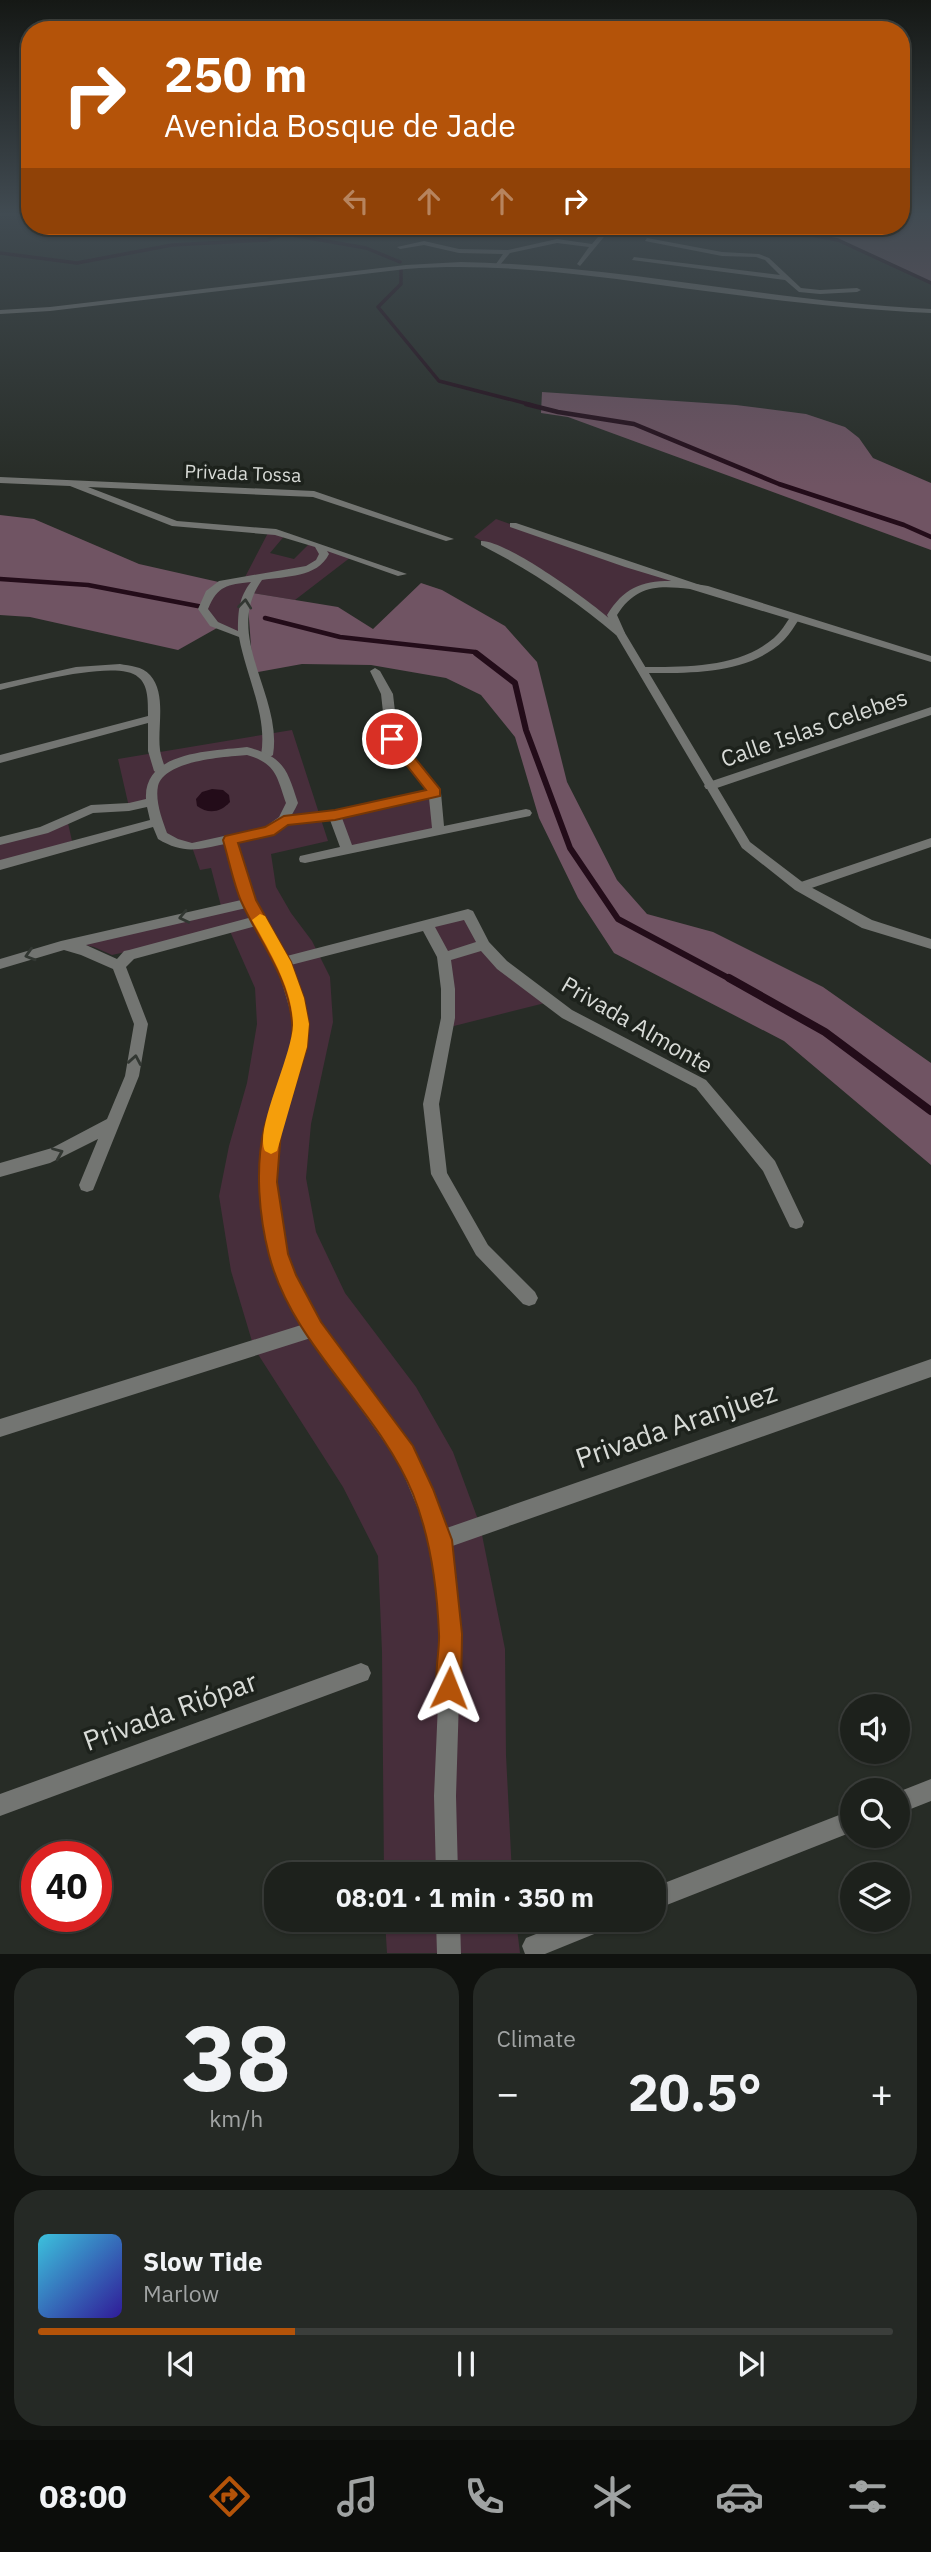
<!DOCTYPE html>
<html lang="en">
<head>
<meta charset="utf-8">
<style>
	body { margin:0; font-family:"IBM Plex Sans",sans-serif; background:#252925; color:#f1f3f6; height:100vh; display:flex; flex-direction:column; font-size:26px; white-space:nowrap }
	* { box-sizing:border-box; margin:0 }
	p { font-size:23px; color:#a0a3a3 }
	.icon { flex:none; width:38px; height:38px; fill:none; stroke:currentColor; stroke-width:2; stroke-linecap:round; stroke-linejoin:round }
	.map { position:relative; height:1954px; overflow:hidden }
	.details { display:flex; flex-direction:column; gap:14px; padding:14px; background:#10120f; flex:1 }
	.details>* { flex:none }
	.top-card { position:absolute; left:21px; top:21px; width:889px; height:214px; border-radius:28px; box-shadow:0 2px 5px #0004,0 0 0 2px #3b3e3b; background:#b45309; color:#fff; overflow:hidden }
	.tools { position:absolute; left:840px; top:1694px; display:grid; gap:14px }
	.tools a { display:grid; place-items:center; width:70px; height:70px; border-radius:50%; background:#1d211c; box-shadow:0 2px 5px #0004,0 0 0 2px #3b3e3b; font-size:35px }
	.speed { position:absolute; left:21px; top:1841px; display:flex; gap:14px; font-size:35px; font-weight:700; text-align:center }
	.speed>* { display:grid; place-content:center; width:91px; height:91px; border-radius:50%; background:#1d211c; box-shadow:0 2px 5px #0004,0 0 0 2px #3b3e3b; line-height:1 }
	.speed .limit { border:10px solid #d22; background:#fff; color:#111 }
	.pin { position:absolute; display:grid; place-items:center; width:60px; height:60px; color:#fff; margin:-30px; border:4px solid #fff; border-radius:50%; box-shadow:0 2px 7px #0007 }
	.me { position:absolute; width:77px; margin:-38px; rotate:2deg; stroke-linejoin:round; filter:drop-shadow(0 0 5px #0008) }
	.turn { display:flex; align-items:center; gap:24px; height:147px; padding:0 28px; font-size:32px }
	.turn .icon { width:91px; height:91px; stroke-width:2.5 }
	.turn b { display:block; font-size:49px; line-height:60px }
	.lanes { display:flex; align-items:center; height:66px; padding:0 28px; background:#0003; justify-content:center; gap:35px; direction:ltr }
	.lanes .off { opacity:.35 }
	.big { font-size:52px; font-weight:800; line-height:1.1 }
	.details .tile { flex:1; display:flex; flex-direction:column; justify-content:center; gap:10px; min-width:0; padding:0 24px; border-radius:28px; background:#252925 }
	.details .dial { align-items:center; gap:0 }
	.dial b { font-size:91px; line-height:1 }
	.song { display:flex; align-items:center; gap:21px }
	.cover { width:84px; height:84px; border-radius:10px; background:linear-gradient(135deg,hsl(190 70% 55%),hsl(250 70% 35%)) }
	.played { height:7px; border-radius:4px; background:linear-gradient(90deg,#b45309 30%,#3b3e3b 30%) }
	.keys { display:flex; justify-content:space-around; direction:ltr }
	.heat { display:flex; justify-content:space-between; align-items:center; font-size:38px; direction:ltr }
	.details .tiles { flex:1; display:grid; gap:14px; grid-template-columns:1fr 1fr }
	.tile:last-child { grid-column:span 2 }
	.trip { position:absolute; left:264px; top:1862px; width:402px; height:70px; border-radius:28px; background:#1d211c; box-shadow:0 2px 5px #0004,0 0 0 2px #3b3e3b; font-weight:800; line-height:70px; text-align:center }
	.tab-bar { display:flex; height:112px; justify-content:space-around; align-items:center; background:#0c0d0b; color:#a0a3a3 }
	.tab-bar .icon { width:49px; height:49px }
	.tab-bar .current { color:#b45309 }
	.tab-bar b { font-size:32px; color:#f1f3f6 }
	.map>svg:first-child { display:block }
</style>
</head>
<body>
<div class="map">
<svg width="931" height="1954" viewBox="0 0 931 1954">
	<rect width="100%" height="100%" fill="#272c26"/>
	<!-- green -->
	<path fill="#472e3b" d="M496 519 628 565 704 588 643 586 612 615 620 633 538 569 474 537Z
		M269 531 286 534 270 553 294 559 311 542 351 557 295 600 247 592 243 635 206 618 210 593 244 579Z
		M292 730 328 841 271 854 276 887 291 913 312 941 330 977 333 1022 311 1124 306 1178 316 1232 345 1293 416 1387 453 1452 480 1525 505 1649 506 1755 512 1874H384L382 1652 378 1556 343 1487 254 1348 231 1271 219 1196 229 1146 247 1083 257 1024 255 988 229 929 112 955 94 947 67 941 221 906 211 868 200 870 192 847 162 836 153 802 129 807 118 759Z
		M435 793 438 830 347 850 335 815Z
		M68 823 72 841 0 865V841Z
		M468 914 484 945 549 1002 446 1028 448 989 427 925Z
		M385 1920H516L520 1953H387Z"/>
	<!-- forest -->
	<path fill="#705463" d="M901 213H931V283L838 240 779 229 737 226H901Z
		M542 392 736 405 806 414 845 427 859 438 873 458 931 483V550L568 417 541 413Z
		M0 515 34 519 139 564 223 583 204 609 217 628 178 650 30 617 0 615Z
		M421 583 442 590 505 626 537 662 567 782 617 880 647 914 713 932 823 987 931 1063V1165L784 1041 614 953 578 898 539 818 515 737 481 695 446 678 371 665 302 664 253 673 247 592 338 607 373 629Z"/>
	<!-- water -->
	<path fill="#230c19" d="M212 789 223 790 229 795 230 802C220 813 208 814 197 806L196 799 202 792Z"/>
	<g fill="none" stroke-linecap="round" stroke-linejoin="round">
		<!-- stream-far3 -->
		<path stroke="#230c19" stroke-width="3.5" d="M727 226 779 229 838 240 931 283
			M286 234 366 248 400 262
			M0 253 77 263 172 245 267 240 307 226
			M401 270V284L378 307 439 381 532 405"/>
		<!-- stream-far2 -->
		<path stroke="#230c19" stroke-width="4.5" d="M526 404 558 412 634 424 779 484 904 525 931 537
			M0 579 88 585 203 607
			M265 618 340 637 475 652 479 655"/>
		<!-- stream-far1 -->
		<path stroke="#230c19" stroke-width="6" d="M476 653 515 683 526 730 570 848 618 919 732 980"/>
		<!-- stream -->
		<path stroke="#230c19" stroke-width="8" d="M729 978 825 1032 931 1111"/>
		<!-- minor -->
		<path fill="#737572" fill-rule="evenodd" d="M603 231 608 232 580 266 577 264 589 247 557 243 510 253 499 266 496 264 503 254 459 253 424 245 400 249 397 247 424 241 459 249 508 250 557 239 592 244Z
			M647 238 722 252 759 254 769 258 801 288 820 290 857 288 861 290 857 292 820 294 799 292 785 280 632 260 634 257 780 275 765 260 756 257 722 256 645 241Z
			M0 477 314 491 454 539 446 541 313 497 88 487 177 521 276 529 407 574 398 576 327 551 329 554C317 578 286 576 262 580 222 636 283 695 273 755L267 759 261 755C268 716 246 676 239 637L210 626 198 609 206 591 219 581 306 566 316 560 319 554 315 547 275 535 172 526 70 486 0 483ZM251 582C239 597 238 611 238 631L218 622 208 609C218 585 227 585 251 582Z
			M510 523H516L706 587 701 590 625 567 510 527Z
			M481 541C506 539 607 612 625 633L620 636 616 635C574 599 530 570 481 545Z
			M795 615 800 618C795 625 790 634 784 640 749 675 688 673 642 673L637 670 642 667C686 667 739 668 774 638 781 632 786 623 791 616Z
			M120 664C130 666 142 666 150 675 167 694 157 727 160 750 161 757 164 764 166 771L164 774 160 775 154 771 148 751V723L0 763V755L148 716V712C148 701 148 684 138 677 118 659 26 684 0 690V684L76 667Z
			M375 668 380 671 393 694 398 738 441 793 444 826 526 809 530 810 532 813 530 816 305 863 300 862 299 859 300 856 340 847 330 820 284 824 278 820 280 817 335 811 427 791 386 739 381 694 370 671ZM429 798 432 828 352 845 342 818Z
			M931 707V715L714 789H706L704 786 706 783Z
			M931 838V847L800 892 793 887 795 884Z
			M250 898 257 903 255 906 86 945 117 959 124 951 129 950 260 915 267 920 260 925 134 959 126 967 148 1024 139 1076 93 1190 87 1192 81 1190 79 1185 98 1139 50 1163 0 1177V1163L52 1148 107 1119 125 1076 134 1024 113 969 81 955 64 950 0 969V959L61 941Z
			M468 909 473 911 489 942 507 961 572 1010 706 1080 775 1161 804 1222 802 1227 796 1229 790 1227 763 1171 696 1088 562 1018 497 969 481 951 451 960 455 989V1018L439 1104 447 1173 488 1245 535 1292 538 1298 535 1304 529 1306 523 1304 476 1255 431 1174 423 1104 441 1018V989L437 957 423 931 283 967 276 962 283 957ZM464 920 476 942 448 951 435 927Z
			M314 1321 320 1323 323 1329 320 1335 314 1337 0 1437V1419Z
			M931 1359V1377L441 1550 434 1547 431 1540 434 1533 441 1530Z
			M361 1663 368 1666 371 1673 368 1680 0 1816V1794Z
			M931 1779V1801L898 1814V1792Z
			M852 1810V1832L654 1910V1887Z
			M571 1920H613L609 1928 545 1954H525L522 1946 526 1938Z"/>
		<!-- tertiary -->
		<path fill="#737572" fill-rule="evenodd" d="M461 262C618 265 773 302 931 309V313C847 309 765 299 682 288 590 275 499 262 406 269L50 311 0 314V310L50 307 406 265Z
			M677 581 708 586 931 656V662L690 589C658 585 636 585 617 615L625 633 750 842 805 884 872 920 931 939V949L862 928 795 890 742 848 615 633 607 615C625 586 643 580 677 581Z
			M247 747C284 757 287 769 298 803 282 837 271 835 237 842L256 900 290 962 308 1024 305 1047 280 1131 276 1182 286 1254 294 1276 320 1323 412 1447 451 1540 461 1634 456 1796 458 1874H436L434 1796 441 1634 431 1540 398 1461 308 1335 281 1285 270 1254 260 1182 264 1131 291 1047 294 1024 276 962 242 900 225 844C197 850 183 854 158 839L153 827 0 870V860L150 820 147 807 129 811 93 813 48 833 0 845V837L40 827 91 805 129 803 146 799C143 751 213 751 247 747ZM247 755C276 763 277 777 286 803L279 817 265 827 192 843 178 839 167 833C162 819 155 801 158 786 165 760 225 757 247 755Z
			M436 1920H460L461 1954H437Z"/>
	</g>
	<!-- one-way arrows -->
	<defs><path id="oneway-chevron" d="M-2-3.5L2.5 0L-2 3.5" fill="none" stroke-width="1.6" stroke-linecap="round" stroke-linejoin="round" transform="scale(1.75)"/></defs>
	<g stroke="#323732">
		<use href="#oneway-chevron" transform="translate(245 604) rotate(-84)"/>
		<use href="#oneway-chevron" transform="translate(184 917) rotate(167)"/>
		<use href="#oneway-chevron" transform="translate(30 955) rotate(163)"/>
		<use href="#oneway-chevron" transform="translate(135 1060) rotate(-80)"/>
		<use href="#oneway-chevron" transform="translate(58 1153) rotate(-23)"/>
	</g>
	<!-- sky -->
	<linearGradient id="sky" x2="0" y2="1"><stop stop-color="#151815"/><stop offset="0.44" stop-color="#414b52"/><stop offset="1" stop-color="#414b52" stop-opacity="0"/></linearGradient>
	<rect width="931" height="486" fill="url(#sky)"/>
	<!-- route -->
	<path fill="#b45309" stroke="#753606" stroke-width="2" d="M392 734 397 736 440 789V796L335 820 288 825 274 835 238 843 256 900 291 962 304 998 309 1024 307 1047 281 1131 277 1182 288 1254 296 1275 321 1322 413 1446 433 1489 452 1540 462 1634 461 1688 457 1697 449 1700 440 1697C432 1678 440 1654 439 1634 437 1586 431 1539 413 1494 378 1408 293 1347 269 1255 259 1216 255 1168 264 1129 272 1097 296 1054 292 1022 288 976 259 941 241 901 233 882 229 860 223 840L225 836 265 827 284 816 335 810 426 790 386 739Z"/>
	<!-- slow -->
	<path fill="#f59e0b" d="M260 914 265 916 291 962 304 998 309 1024 307 1047 277 1151 271 1154 265 1151C254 1130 292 1056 293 1025 293 989 269 951 252 920Z"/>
	<g text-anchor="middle" stroke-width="7" stroke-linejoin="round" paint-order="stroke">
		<!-- far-street labels -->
		<g font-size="19" fill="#d8dbd7" stroke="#1d221c">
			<text transform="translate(243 473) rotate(2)" y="7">Privada Tossa</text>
		</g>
		<!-- street labels -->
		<g font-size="23" fill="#d8dbd7" stroke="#1d221c">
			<text transform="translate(814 728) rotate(-19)" y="8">Calle Islas Celebes</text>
			<text transform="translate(637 1025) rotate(30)" y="8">Privada Almonte</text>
		</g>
		<!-- near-street labels -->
		<g font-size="28" fill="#d8dbd7" stroke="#1d221c">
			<text transform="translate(676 1425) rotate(-19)" y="10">Privada Aranjuez</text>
			<text transform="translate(170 1711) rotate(-20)" y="10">Privada Riópar</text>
		</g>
	</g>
</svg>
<div class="tools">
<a><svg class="icon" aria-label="sound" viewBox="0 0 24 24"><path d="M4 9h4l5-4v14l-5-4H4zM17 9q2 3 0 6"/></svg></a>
<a><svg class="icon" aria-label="search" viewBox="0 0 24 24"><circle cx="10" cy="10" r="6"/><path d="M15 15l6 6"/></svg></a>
<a><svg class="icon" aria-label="layers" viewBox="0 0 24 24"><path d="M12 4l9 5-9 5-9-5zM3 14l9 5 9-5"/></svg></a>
</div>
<div class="speed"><div class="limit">40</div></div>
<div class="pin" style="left:392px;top:739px;background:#d93025"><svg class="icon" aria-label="arrive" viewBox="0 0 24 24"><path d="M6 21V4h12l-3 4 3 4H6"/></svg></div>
<svg class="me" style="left:449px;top:1688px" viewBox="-20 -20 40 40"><path d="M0-17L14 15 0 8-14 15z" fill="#b45309" stroke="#fff" stroke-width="4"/></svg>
<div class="trip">08:01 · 1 min · 350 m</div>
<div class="top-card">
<div class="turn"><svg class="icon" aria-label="right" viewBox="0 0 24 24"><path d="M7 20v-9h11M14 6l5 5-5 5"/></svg><div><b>250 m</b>Avenida Bosque de Jade</div></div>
<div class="lanes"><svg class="icon off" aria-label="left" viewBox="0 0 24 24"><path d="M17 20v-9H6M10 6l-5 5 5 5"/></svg><svg class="icon off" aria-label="ahead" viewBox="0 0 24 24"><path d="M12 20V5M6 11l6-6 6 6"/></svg><svg class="icon off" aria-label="ahead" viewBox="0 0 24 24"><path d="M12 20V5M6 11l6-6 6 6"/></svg><svg class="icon" aria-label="right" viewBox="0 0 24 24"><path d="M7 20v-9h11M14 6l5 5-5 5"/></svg></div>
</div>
</div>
<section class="details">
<div class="tiles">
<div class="tile dial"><b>38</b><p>km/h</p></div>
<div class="tile"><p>Climate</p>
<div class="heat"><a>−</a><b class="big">20.5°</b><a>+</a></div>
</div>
<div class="tile">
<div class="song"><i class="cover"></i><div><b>Slow Tide</b><p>Marlow</p></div></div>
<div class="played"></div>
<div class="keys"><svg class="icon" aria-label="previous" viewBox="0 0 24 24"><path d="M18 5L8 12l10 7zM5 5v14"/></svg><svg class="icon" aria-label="pause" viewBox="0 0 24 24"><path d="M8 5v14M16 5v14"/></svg><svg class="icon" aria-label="next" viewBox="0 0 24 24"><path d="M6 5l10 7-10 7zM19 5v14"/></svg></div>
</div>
</div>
</section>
<nav class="tab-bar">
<b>08:00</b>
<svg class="icon current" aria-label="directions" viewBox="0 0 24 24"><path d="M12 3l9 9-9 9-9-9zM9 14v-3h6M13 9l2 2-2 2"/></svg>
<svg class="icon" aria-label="music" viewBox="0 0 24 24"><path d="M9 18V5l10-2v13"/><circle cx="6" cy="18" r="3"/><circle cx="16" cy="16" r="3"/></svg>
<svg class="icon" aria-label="phone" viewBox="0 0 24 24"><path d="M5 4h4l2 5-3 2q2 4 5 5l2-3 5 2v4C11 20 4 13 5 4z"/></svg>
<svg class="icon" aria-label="climate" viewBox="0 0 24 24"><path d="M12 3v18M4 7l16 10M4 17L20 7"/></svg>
<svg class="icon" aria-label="car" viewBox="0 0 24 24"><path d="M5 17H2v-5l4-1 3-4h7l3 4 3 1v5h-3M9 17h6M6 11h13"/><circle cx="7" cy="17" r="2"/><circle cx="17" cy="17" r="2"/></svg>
<svg class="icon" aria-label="filters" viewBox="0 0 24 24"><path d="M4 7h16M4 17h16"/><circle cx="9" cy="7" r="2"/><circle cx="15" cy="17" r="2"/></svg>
</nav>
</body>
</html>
